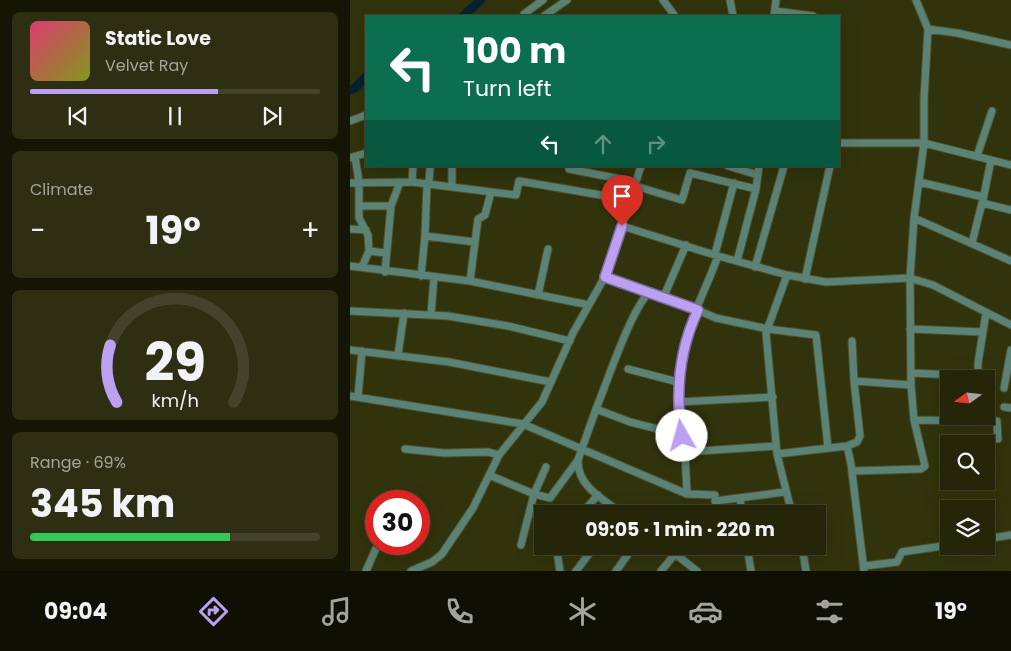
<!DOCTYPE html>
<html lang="en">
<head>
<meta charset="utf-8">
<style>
	body { margin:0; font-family:Poppins,sans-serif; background:#2d2e12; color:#f1f3f6; height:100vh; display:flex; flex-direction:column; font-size:19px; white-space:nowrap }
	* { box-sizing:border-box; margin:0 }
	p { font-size:16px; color:#a3a59c }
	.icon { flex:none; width:28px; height:28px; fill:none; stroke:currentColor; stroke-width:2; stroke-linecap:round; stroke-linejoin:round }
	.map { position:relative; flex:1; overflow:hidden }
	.panel { display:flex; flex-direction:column; gap:12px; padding:12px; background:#141505; width:350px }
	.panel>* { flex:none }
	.banner { position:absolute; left:15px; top:15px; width:475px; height:152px; border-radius:0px; box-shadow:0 5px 20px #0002,0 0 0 1px #42432a; background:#0b6e4f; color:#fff; overflow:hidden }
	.needle { width:32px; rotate:255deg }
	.controls { position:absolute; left:590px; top:370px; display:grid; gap:10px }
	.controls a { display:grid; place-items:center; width:55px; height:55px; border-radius:0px; background:#252609; box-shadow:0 5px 20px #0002,0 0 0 1px #42432a; font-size:25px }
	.speed { position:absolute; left:15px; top:490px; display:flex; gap:10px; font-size:25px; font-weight:700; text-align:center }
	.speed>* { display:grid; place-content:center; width:65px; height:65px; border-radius:50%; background:#252609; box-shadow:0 5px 20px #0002,0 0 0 1px #42432a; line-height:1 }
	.speed .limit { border:8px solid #d22; background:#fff; color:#111 }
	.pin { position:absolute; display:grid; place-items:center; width:42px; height:42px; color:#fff; margin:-51px -21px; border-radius:50% 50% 50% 0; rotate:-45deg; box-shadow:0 0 5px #0007 }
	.pin .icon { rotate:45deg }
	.me { position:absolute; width:55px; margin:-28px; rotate:353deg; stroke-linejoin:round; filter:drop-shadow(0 0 4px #0008) }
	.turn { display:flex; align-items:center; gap:18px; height:105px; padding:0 15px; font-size:22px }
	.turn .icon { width:65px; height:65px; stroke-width:2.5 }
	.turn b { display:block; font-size:35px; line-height:42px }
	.lanes { display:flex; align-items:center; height:48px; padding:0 15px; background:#0003; justify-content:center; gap:25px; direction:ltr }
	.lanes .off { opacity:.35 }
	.big { font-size:38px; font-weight:700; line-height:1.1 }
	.panel .widget { flex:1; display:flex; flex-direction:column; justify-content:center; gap:8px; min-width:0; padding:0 18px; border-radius:8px; background:#2d2e12 }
	.panel .dial { align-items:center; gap:0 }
	.dial svg { height:130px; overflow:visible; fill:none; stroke:#42432a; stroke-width:7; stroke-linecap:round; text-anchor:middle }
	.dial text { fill:#f1f3f6; stroke:none }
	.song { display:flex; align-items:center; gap:15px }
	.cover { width:60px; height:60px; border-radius:8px; background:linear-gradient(135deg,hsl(340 70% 55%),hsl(70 70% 35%)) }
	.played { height:5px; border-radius:2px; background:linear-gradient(90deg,#bca0f2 65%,#42432a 65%) }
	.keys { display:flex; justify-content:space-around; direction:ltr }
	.heat { display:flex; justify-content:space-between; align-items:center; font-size:28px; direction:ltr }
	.charge { height:8px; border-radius:4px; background:linear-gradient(90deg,#34c759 69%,#42432a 0) }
	.trip { position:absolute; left:184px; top:505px; width:292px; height:50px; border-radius:0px; background:#252609; box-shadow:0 5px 20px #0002,0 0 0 1px #42432a; font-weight:700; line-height:50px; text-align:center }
	.tab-bar { display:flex; height:80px; justify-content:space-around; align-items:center; background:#0f0f04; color:#a3a59c }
	.tab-bar .icon { width:35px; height:35px }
	.tab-bar .selected { color:#bca0f2 }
	.tab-bar b { font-size:22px; color:#f1f3f6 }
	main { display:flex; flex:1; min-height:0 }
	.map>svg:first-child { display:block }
</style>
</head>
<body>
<main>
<section class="panel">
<div class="widget">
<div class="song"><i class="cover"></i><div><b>Static Love</b><p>Velvet Ray</p></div></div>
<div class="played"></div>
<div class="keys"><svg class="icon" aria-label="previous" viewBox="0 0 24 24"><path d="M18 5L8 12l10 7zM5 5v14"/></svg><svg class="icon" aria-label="pause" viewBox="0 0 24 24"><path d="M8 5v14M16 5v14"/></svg><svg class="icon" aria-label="next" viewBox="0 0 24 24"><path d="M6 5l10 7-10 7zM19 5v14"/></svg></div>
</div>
<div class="widget"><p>Climate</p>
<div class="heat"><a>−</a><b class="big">19°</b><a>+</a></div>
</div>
<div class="widget dial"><svg viewBox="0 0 100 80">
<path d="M14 69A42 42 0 1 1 86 69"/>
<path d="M14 69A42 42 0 0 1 10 34" stroke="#bca0f2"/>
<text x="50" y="56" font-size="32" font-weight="700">29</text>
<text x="50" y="72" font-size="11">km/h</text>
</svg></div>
<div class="widget"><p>Range · 69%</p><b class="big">345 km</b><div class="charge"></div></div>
</section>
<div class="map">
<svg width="661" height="571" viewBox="0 0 661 571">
	<rect width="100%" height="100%" fill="#31330c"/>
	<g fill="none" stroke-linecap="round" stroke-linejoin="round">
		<!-- canal -->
		<path stroke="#062230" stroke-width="9" d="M113 16 131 0
			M0 90 5 88 16 77"/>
		<defs>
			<path id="street" d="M313 0 325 16
				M380 0 383 16
				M425 11 463 16
				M177 16 174 14 193 0
				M194 16 217 0
				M424 16 426 0
				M578 29 607 33 661 45
				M0 121 16 115
				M489 143H574V99L578 29 566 0
				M627 156 642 111
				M5 157 9 182V218L18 235 19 251 12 267
				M0 158 16 153
				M102 166V186
				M378 166 408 175
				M219 169 286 182
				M62 182 63 166
				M569 182 633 197
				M0 183 62 182 166 195 169 181 280 200
				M79 184 80 166
				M285 186 332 200 340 173 406 189
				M633 200 641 160 661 165
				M9 206H41
				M564 218 574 143 641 160
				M272 226 368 256
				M0 229 16 230
				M75 236 125 242
				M622 243 632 203 661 210
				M336 245 314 296 366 318 418 329 466 335 478 448
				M19 251 36 253
				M365 254 384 183
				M387 261 406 189 409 166
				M0 266 120 281 239 305
				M405 267 434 166
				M35 272 41 206 50 182
				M437 275 476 282 560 278 564 218 661 261
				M71 276 75 236 77 184
				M255 277 299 293
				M455 279 480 166
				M120 281 128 219 135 215 141 192
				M188 295 198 249
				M314 296 299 293C282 307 256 385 246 409L280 422 332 435
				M0 311 98 316 158 326 220 341
				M81 314 84 277
				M560 329 633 332
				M502 341 504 381
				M0 350 99 362 201 382
				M48 355 54 313
				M278 369 328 382
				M561 373 628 376
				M628 379V363L636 313
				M654 388 661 350
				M0 396 173 424 337 494 365 495
				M8 397 12 351
				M328 402 423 397
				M654 407 661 408
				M628 416 629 421 564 420 561 385 560 278 583 285 661 325
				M629 421H647L648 439
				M426 446 335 452C329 412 324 369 338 330 347 305 359 281 368 256L437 275 416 333 427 454 442 514
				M497 446 507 442 510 436 504 381 561 385
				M55 449 94 453 138 452 149 455
				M335 452 337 494
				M427 454 497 446 501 464 514 571
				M228 460C227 487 254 499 272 514
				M502 471 571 469 575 466 564 420
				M139 475 184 494 200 498 228 460 246 409
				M390 498 392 514
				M365 501 435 492
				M231 514 248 495
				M636 539 661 535
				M171 545 184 494 196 467
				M206 546 210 571
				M315 546 347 571
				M397 546 401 571
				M452 546 456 571
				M514 566 547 562 552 552 599 545
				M16 571 28 544
				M61 571 82 562 92 554 123 508 149 455 192 402 223 333 257 273 291 166
				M226 571 245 546
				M266 571 284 546
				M311 571 325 554"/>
		</defs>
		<!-- street casing -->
		<use href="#street" stroke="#50522b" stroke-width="9"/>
		<!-- street -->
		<use href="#street" stroke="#5b8276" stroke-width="7"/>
	</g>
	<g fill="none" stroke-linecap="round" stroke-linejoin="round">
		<defs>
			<path id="route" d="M272 226 255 277 348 310C329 350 325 392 332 436"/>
		</defs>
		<!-- route casing -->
		<use href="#route" stroke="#7a689d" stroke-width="12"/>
		<!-- route -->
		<use href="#route" stroke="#bca0f2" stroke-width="9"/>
	</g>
</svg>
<div class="controls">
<a><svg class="needle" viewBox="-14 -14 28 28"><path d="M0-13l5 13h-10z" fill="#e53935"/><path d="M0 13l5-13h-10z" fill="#a3a59c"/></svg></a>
<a><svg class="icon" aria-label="search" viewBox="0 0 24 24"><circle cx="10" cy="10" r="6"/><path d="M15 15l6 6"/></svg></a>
<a><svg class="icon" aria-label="layers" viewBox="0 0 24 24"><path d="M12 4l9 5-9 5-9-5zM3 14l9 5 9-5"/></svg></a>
</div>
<div class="speed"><div class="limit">30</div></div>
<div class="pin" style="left:272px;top:226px;background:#d93025"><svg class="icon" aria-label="arrive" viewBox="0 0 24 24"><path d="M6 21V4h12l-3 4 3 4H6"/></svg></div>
<svg class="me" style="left:332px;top:436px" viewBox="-20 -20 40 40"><circle r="19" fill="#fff"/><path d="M0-13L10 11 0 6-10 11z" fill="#bca0f2"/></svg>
<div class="trip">09:05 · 1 min · 220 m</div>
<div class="banner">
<div class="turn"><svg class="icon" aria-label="left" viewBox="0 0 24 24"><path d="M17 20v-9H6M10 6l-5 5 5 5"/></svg><div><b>100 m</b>Turn left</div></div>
<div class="lanes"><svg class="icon" aria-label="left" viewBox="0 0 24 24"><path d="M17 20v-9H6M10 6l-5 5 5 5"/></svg><svg class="icon off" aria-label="ahead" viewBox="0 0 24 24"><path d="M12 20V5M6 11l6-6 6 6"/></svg><svg class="icon off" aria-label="right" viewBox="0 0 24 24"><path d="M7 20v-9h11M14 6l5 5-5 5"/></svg></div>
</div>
</div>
</main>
<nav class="tab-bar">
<b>09:04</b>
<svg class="icon selected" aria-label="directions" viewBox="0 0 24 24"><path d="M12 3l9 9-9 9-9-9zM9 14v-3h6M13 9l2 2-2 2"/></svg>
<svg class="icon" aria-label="music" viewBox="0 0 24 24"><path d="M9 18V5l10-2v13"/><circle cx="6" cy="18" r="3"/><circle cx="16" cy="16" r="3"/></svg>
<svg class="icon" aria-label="phone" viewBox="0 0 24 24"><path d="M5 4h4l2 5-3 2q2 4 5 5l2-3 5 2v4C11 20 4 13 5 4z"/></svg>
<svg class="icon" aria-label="climate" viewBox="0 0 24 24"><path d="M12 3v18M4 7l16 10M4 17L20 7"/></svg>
<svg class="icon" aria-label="car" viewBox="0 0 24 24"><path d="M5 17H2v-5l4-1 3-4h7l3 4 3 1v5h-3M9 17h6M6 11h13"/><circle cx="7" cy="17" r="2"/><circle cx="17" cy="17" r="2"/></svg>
<svg class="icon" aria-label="filters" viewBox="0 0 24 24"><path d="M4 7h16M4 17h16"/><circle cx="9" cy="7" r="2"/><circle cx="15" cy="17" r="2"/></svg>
<b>19°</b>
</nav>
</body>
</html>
